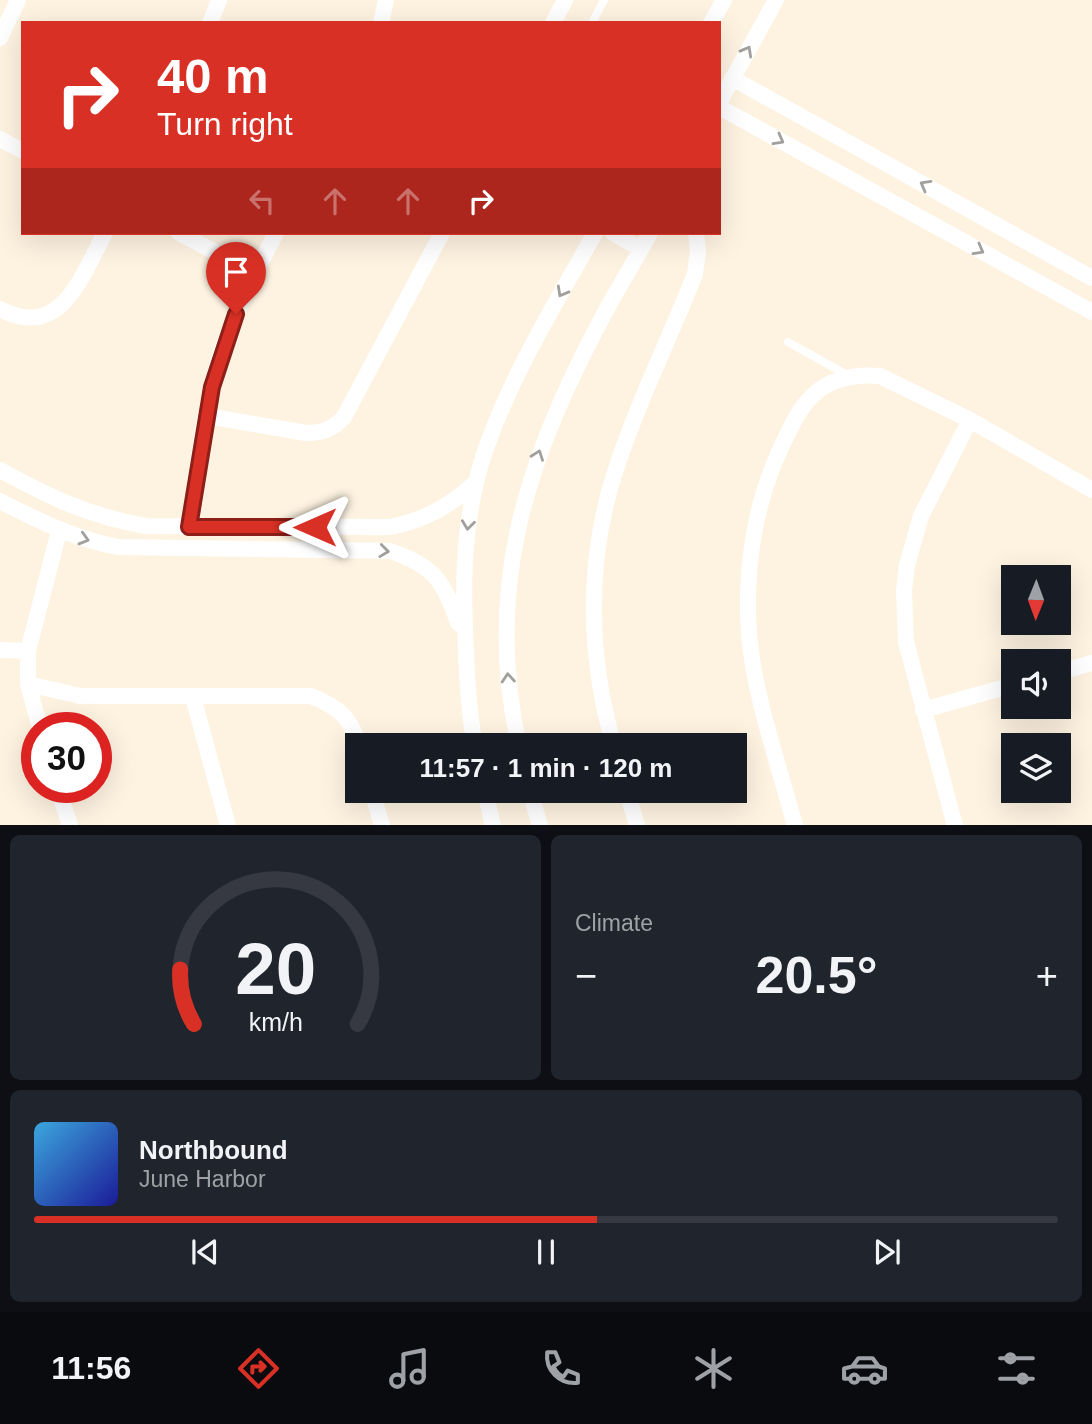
<!DOCTYPE html>
<html lang="en">
<head>
<meta charset="utf-8">
<style>
	body { margin:0; font-family:Helvetica,sans-serif; background:#20242c; color:#f1f3f6; height:100vh; display:flex; flex-direction:column; font-size:26px; white-space:nowrap }
	* { box-sizing:border-box; margin:0 }
	p { font-size:23px; color:#9ea1a6 }
	.icon { flex:none; width:38px; height:38px; fill:none; stroke:currentColor; stroke-width:2; stroke-linecap:round; stroke-linejoin:round }
	.map { position:relative; height:825px; overflow:hidden }
	.details { display:flex; flex-direction:column; gap:10px; padding:10px; background:#0d0f14; flex:1 }
	.details>* { flex:none }
	.top-card { position:absolute; left:21px; top:21px; width:700px; height:214px; border-radius:0px; box-shadow:0 7px 28px #0002; background:#d93025; color:#fff; overflow:hidden }
	.needle { width:46px; rotate:181deg }
	.tools { position:absolute; left:1001px; top:565px; display:grid; gap:14px }
	.tools a { display:grid; place-items:center; width:70px; height:70px; border-radius:0px; background:#171b24; box-shadow:0 7px 28px #0002; font-size:35px }
	.speed { position:absolute; left:21px; top:712px; display:flex; gap:14px; font-size:35px; font-weight:700; text-align:center }
	.speed>* { display:grid; place-content:center; width:91px; height:91px; border-radius:50%; background:#171b24; box-shadow:0 7px 28px #0002; line-height:1 }
	.speed .limit { border:10px solid #d22; background:#fff; color:#111 }
	.pin { position:absolute; display:grid; place-items:center; width:60px; height:60px; color:#fff; margin:-72px -30px; border-radius:50% 50% 50% 0; rotate:-45deg; box-shadow:0 0 7px #0007 }
	.pin .icon { rotate:45deg }
	.me { position:absolute; width:77px; margin:-38px; rotate:270deg; stroke-linejoin:round; filter:drop-shadow(0 0 5px #0008) }
	.turn { display:flex; align-items:center; gap:24px; height:147px; padding:0 21px; font-size:32px }
	.turn .icon { width:91px; height:91px; stroke-width:2.5 }
	.turn b { display:block; font-size:49px; line-height:60px }
	.lanes { display:flex; align-items:center; height:66px; padding:0 21px; background:#0003; justify-content:center; gap:35px; direction:ltr }
	.lanes .off { opacity:.35 }
	.big { font-size:52px; font-weight:800; line-height:1.1 }
	.details .card { flex:1; display:flex; flex-direction:column; justify-content:center; gap:10px; min-width:0; padding:0 24px; border-radius:10px; background:#20242c }
	.details .dial { align-items:center; gap:0 }
	.dial svg { height:182px; overflow:visible; fill:none; stroke:#363941; stroke-width:7; stroke-linecap:round; text-anchor:middle }
	.dial text { fill:#f1f3f6; stroke:none }
	.song { display:flex; align-items:center; gap:21px }
	.cover { width:84px; height:84px; border-radius:10px; background:linear-gradient(135deg,hsl(200 70% 55%),hsl(240 70% 35%)) }
	.played { height:7px; border-radius:4px; background:linear-gradient(90deg,#d93025 55%,#363941 55%) }
	.keys { display:flex; justify-content:space-around; direction:ltr }
	.heat { display:flex; justify-content:space-between; align-items:center; font-size:38px; direction:ltr }
	.details .tiles { flex:1; display:grid; gap:10px; grid-template-columns:1fr 1fr }
	.card:last-child { grid-column:span 2 }
	.trip { position:absolute; left:345px; top:733px; width:402px; height:70px; border-radius:0px; background:#171b24; box-shadow:0 7px 28px #0002; font-weight:800; line-height:70px; text-align:center }
	.tabs { display:flex; height:112px; justify-content:space-around; align-items:center; background:#090b0e; color:#9ea1a6 }
	.tabs .icon { width:49px; height:49px }
	.tabs .selected { color:#d93025 }
	.tabs b { font-size:32px; color:#f1f3f6 }
	.map>svg:first-child { display:block }
</style>
</head>
<body>
<div class="map">
<svg width="1092" height="826" viewBox="0 0 1092 826">
	<rect width="100%" height="100%" fill="#fef3e1"/>
	<g fill="none" stroke-linecap="round" stroke-linejoin="round">
		<!-- lane -->
		<path stroke="#fff" stroke-width="8" d="M592 23 604 0
			M788 342 849 376"/>
		<!-- street -->
		<path stroke="#fff" stroke-width="16" d="M210 23 219 0
			M381 23 386 0
			M553 23 565 0
			M711 23 724 0
			M0 38 18 0
			M732 78 1092 278
			M719 103 776 0
			M719 107 1092 312
			M0 139 23 151
			M179 233 256 273
			M613 233 641 249
			M0 309C62 341 81 276 105 233
			M207 416 306 433C323 433 333 429 344 417L442 233
			M0 470C51 498 89 516 146 526L390 527C425 520 450 506 476 482
			M0 501C39 521 75 539 118 547L390 551C433 565 444 581 458 623
			M189 527C198 470 203 411 220 356 234 313 255 273 276 233
			M0 650 28 651
			M1059 672 1092 663
			M28 684 80 696H311C340 708 349 716 360 746
			M193 697 228 826
			M923 710 1013 685
			M40 728 28 684V651L59 531
			M475 746C469 714 467 683 466 650 462 583 463 516 485 451 512 374 555 304 595 233
			M519 746C483 585 528 457 603 316 618 288 635 261 650 233
			M614 746C588 657 586 561 615 472 637 404 669 340 695 274L698 250 696 233
			M58 788 70 826
			M372 791 382 826
			M485 791 493 826
			M530 791 540 826
			M627 791 637 826
			M795 826C779 765 754 696 749 634 744 565 756 494 788 433 796 416 804 402 819 390 837 377 858 374 880 376L970 420 1092 490
			M955 826 906 642 904 591 907 565 921 516 970 420"/>
	</g>
	<!-- one-way arrows -->
	<defs><path id="oneway-chevron" d="M-2-3.5L2.5 0L-2 3.5" fill="none" stroke-width="1.6" stroke-linecap="round" stroke-linejoin="round" transform="scale(1.75)"/></defs>
	<g stroke="#a2a09c">
		<use href="#oneway-chevron" transform="translate(747 51) rotate(-61)"/>
		<use href="#oneway-chevron" transform="translate(779 140) rotate(29)"/>
		<use href="#oneway-chevron" transform="translate(925 185) rotate(-151)"/>
		<use href="#oneway-chevron" transform="translate(979 250) rotate(29)"/>
		<use href="#oneway-chevron" transform="translate(562 292) rotate(119)"/>
		<use href="#oneway-chevron" transform="translate(538 455) rotate(-70)"/>
		<use href="#oneway-chevron" transform="translate(468 525) rotate(97)"/>
		<use href="#oneway-chevron" transform="translate(84 539) rotate(16)"/>
		<use href="#oneway-chevron" transform="translate(384 551) rotate(7)"/>
		<use href="#oneway-chevron" transform="translate(508 678) rotate(-95)"/>
	</g>
	<g fill="none" stroke-linecap="round" stroke-linejoin="round">
		<defs>
			<path id="route" d="M236 314 212 387 189 527H315"/>
		</defs>
		<!-- route casing -->
		<use href="#route" stroke="#8d1f18" stroke-width="18"/>
		<!-- route -->
		<use href="#route" stroke="#d93025" stroke-width="12"/>
	</g>
</svg>
<div class="tools">
<a><svg class="needle" viewBox="-14 -14 28 28"><path d="M0-13l5 13h-10z" fill="#e53935"/><path d="M0 13l5-13h-10z" fill="#9ea1a6"/></svg></a>
<a><svg class="icon" aria-label="sound" viewBox="0 0 24 24"><path d="M4 9h4l5-4v14l-5-4H4zM17 9q2 3 0 6"/></svg></a>
<a><svg class="icon" aria-label="layers" viewBox="0 0 24 24"><path d="M12 4l9 5-9 5-9-5zM3 14l9 5 9-5"/></svg></a>
</div>
<div class="speed"><div class="limit">30</div></div>
<div class="pin" style="left:236px;top:314px;background:#d93025"><svg class="icon" aria-label="arrive" viewBox="0 0 24 24"><path d="M6 21V4h12l-3 4 3 4H6"/></svg></div>
<svg class="me" style="left:315px;top:527px" viewBox="-20 -20 40 40"><path d="M0-17L14 15 0 8-14 15z" fill="#d93025" stroke="#fff" stroke-width="4"/></svg>
<div class="trip">11:57 · 1 min · 120 m</div>
<div class="top-card">
<div class="turn"><svg class="icon" aria-label="right" viewBox="0 0 24 24"><path d="M7 20v-9h11M14 6l5 5-5 5"/></svg><div><b>40 m</b>Turn right</div></div>
<div class="lanes"><svg class="icon off" aria-label="left" viewBox="0 0 24 24"><path d="M17 20v-9H6M10 6l-5 5 5 5"/></svg><svg class="icon off" aria-label="ahead" viewBox="0 0 24 24"><path d="M12 20V5M6 11l6-6 6 6"/></svg><svg class="icon off" aria-label="ahead" viewBox="0 0 24 24"><path d="M12 20V5M6 11l6-6 6 6"/></svg><svg class="icon" aria-label="right" viewBox="0 0 24 24"><path d="M7 20v-9h11M14 6l5 5-5 5"/></svg></div>
</div>
</div>
<section class="details">
<div class="tiles">
<div class="card dial"><svg viewBox="0 0 100 80">
<path d="M14 69A42 42 0 1 1 86 69"/>
<path d="M14 69A42 42 0 0 1 8 45" stroke="#d93025"/>
<text x="50" y="56" font-size="32" font-weight="700">20</text>
<text x="50" y="72" font-size="11">km/h</text>
</svg></div>
<div class="card"><p>Climate</p>
<div class="heat"><a>−</a><b class="big">20.5°</b><a>+</a></div>
</div>
<div class="card">
<div class="song"><i class="cover"></i><div><b>Northbound</b><p>June Harbor</p></div></div>
<div class="played"></div>
<div class="keys"><svg class="icon" aria-label="previous" viewBox="0 0 24 24"><path d="M18 5L8 12l10 7zM5 5v14"/></svg><svg class="icon" aria-label="pause" viewBox="0 0 24 24"><path d="M8 5v14M16 5v14"/></svg><svg class="icon" aria-label="next" viewBox="0 0 24 24"><path d="M6 5l10 7-10 7zM19 5v14"/></svg></div>
</div>
</div>
</section>
<nav class="tabs">
<b>11:56</b>
<svg class="icon selected" aria-label="directions" viewBox="0 0 24 24"><path d="M12 3l9 9-9 9-9-9zM9 14v-3h6M13 9l2 2-2 2"/></svg>
<svg class="icon" aria-label="music" viewBox="0 0 24 24"><path d="M9 18V5l10-2v13"/><circle cx="6" cy="18" r="3"/><circle cx="16" cy="16" r="3"/></svg>
<svg class="icon" aria-label="phone" viewBox="0 0 24 24"><path d="M5 4h4l2 5-3 2q2 4 5 5l2-3 5 2v4C11 20 4 13 5 4z"/></svg>
<svg class="icon" aria-label="climate" viewBox="0 0 24 24"><path d="M12 3v18M4 7l16 10M4 17L20 7"/></svg>
<svg class="icon" aria-label="car" viewBox="0 0 24 24"><path d="M5 17H2v-5l4-1 3-4h7l3 4 3 1v5h-3M9 17h6M6 11h13"/><circle cx="7" cy="17" r="2"/><circle cx="17" cy="17" r="2"/></svg>
<svg class="icon" aria-label="filters" viewBox="0 0 24 24"><path d="M4 7h16M4 17h16"/><circle cx="9" cy="7" r="2"/><circle cx="15" cy="17" r="2"/></svg>
</nav>
</body>
</html>
